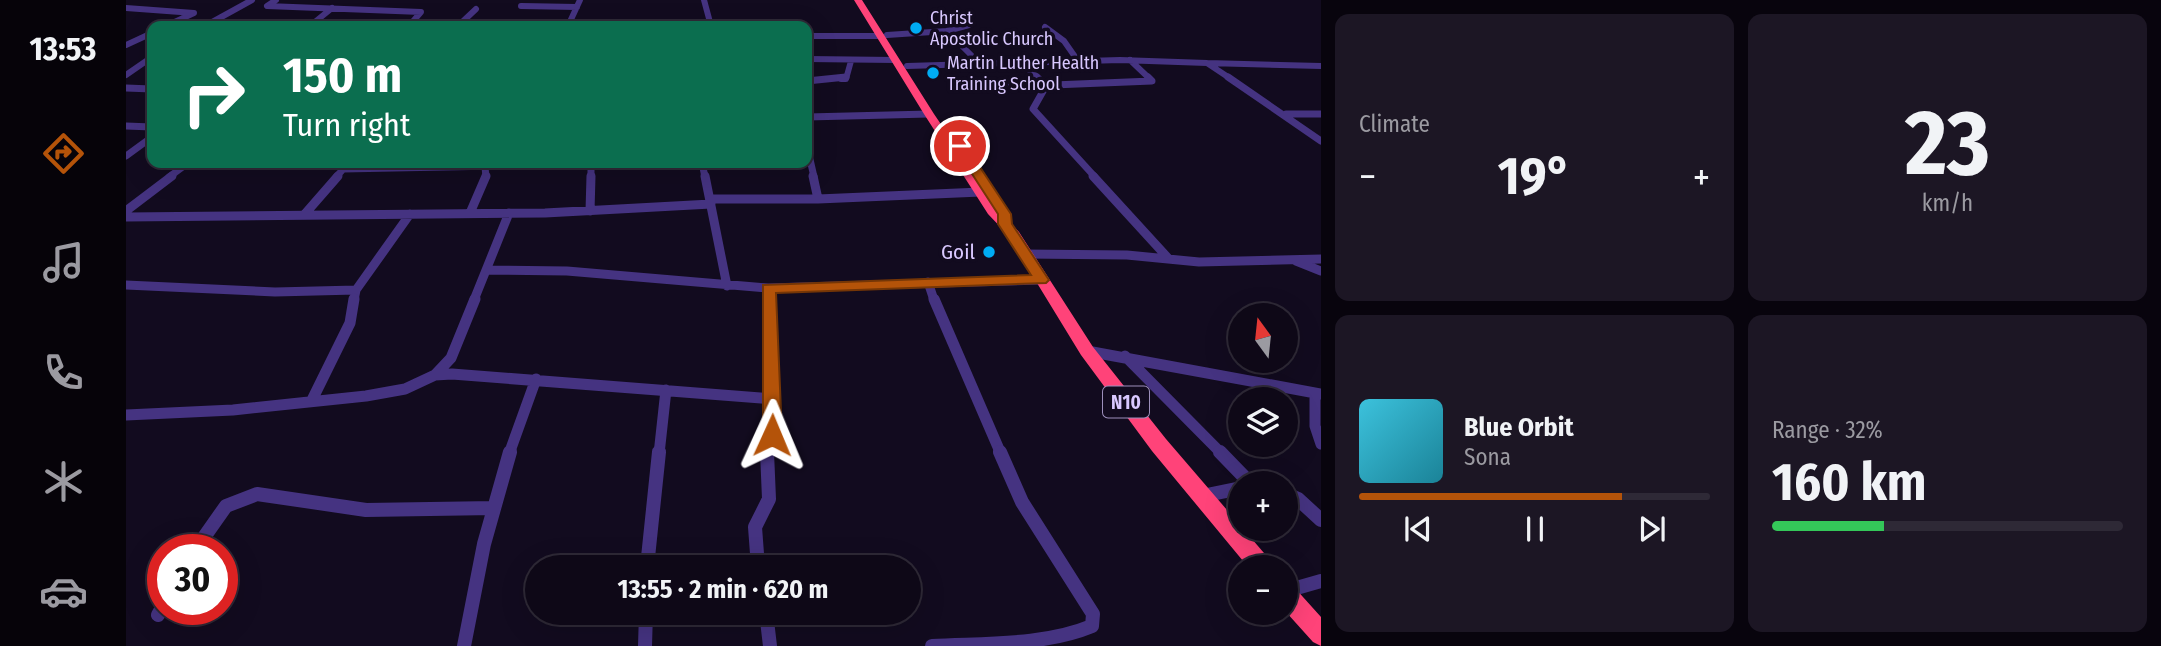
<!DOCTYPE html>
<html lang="en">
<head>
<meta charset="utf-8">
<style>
	body { margin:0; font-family:"Fira Sans Condensed",sans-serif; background:#1c1624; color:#f1f3f6; height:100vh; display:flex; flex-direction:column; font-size:26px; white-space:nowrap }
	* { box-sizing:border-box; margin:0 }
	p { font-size:23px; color:#9b9aa1 }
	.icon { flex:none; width:38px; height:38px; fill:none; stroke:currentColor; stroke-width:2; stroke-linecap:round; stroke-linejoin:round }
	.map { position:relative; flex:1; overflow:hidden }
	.drawer { display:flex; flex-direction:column; gap:14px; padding:14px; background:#08040d; width:840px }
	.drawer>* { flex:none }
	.banner { position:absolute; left:21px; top:21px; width:665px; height:147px; border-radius:14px; box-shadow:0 7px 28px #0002,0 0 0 2px #2e2936; background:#0b6e4f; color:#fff; overflow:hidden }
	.needle { width:46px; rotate:345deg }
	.tools { position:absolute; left:1102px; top:303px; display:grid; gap:14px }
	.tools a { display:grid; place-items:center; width:70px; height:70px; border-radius:50%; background:#0e0817; box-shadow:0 7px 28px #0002,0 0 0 2px #2e2936; font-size:35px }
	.speed { position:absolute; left:21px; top:534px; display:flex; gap:14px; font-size:35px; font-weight:700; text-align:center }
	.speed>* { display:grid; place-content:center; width:91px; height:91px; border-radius:50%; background:#0e0817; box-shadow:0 7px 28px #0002,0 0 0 2px #2e2936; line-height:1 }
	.speed .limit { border:10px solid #d22; background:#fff; color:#111 }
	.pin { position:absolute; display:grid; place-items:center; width:60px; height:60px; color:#fff; margin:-30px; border:4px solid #fff; border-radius:50%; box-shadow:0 2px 7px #0007 }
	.me { position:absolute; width:77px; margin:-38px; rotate:1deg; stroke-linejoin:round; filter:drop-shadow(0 0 5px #0008) }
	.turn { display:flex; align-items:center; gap:24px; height:147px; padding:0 21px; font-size:32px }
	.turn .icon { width:91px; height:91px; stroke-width:2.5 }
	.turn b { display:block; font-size:49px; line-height:60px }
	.big { font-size:52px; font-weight:700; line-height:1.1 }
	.drawer .tile { flex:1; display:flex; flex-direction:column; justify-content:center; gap:10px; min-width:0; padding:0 24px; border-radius:14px; background:#1c1624 }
	.drawer .dial { align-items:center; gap:0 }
	.dial b { font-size:91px; line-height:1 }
	.song { display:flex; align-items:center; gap:21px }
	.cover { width:84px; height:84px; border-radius:10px; background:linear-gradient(135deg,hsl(190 70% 55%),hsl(190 70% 35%)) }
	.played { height:7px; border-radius:4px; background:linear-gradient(90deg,#b45309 75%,#2e2936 75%) }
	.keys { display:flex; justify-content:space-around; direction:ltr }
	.heat { display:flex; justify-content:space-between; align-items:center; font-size:38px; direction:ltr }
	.charge { height:10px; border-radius:5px; background:linear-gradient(90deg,#34c759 32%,#2e2936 0) }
	.drawer .tiles { flex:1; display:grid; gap:14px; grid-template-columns:repeat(2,1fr) }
	.trip { position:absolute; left:399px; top:555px; width:396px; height:70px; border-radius:35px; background:#0e0817; box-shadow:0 7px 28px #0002,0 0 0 2px #2e2936; font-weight:700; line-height:70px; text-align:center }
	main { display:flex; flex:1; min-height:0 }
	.dock { display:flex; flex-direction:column; width:126px; justify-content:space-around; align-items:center; background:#060309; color:#9b9aa1 }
	.dock .icon { width:49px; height:49px }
	.dock .selected { color:#b45309 }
	.dock b { font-size:32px; color:#f1f3f6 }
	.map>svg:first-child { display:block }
</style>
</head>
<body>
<main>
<nav class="dock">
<b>13:53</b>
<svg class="icon selected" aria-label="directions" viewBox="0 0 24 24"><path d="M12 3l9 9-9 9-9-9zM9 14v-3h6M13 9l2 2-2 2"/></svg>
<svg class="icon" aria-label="music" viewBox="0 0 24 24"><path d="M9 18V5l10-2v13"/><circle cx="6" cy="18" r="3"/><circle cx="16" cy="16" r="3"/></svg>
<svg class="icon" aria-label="phone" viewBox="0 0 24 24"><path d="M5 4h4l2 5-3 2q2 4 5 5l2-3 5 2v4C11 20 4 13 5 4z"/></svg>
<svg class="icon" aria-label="climate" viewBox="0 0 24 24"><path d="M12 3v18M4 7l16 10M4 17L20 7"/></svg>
<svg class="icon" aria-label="car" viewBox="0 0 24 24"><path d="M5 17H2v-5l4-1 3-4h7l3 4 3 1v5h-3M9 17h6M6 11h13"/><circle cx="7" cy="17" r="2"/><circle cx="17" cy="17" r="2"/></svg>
</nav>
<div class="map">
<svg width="1195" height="646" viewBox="0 0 1195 646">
	<rect width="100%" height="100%" fill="#120b1f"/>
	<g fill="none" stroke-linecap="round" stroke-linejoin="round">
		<!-- minor-far4 -->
		<path stroke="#453381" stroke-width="6" d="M150 0 141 6 295 12 283 26
			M578 0 585 26
			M395 6 451 7
			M0 8 68 13 40 26
			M79 26 126 0
			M184 26 206 8
			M332 26 350 9
			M442 26 454 0
			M919 27 938 41 952 61
			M821 31 854 64
			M761 35 821 31 843 25
			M681 36H755
			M0 45 26 33
			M681 59 769 60
			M1004 60 1024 79
			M896 63 913 79
			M1081 63 1195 66
			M781 66 994 60 1081 63 1105 79
			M0 75 26 57
			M715 79H720L725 61"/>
		<!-- minor-far3 -->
		<path stroke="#453381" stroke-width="7" d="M911 77 920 86
			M1102 77 1195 141
			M681 81 720 77
			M920 86 907 109 969 177
			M877 87 1026 81 1022 77
			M0 88 26 89
			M1160 114H1195
			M681 117 803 114
			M0 126 26 127
			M681 146 688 177
			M0 156 26 137
			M576 163 579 177
			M359 167 360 177
			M217 169 466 164
			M43 177 62 163
			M210 177 221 165
			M465 177V163"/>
		<!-- minor-far2 -->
		<path stroke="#453381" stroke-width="9" d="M579 176 601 286
			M687 176 692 199
			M967 176 1042 258
			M584 199H692L855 192
			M0 211 46 176
			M464 211 465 176
			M344 213 360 176
			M178 215 212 176
			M0 217 419 213 585 204
			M899 254 1001 255 1073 262 1195 259
			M1170 261 1195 271
			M360 270 441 271 642 288 915 280
			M802 282 808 300
			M0 285 149 292 230 290
			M642 288 643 300
			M228 300 230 290 284 214
			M348 300 383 213"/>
		<!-- minor-far1 -->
		<path stroke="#453381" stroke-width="11" d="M808 299 875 454
			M961 351 1195 394
			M999 356 1096 454
			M309 375 325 358 349 299
			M1189 393V426L1195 444
			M186 400 224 323 228 299
			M0 415 107 410 240 396 279 389 309 375 326 374 647 399
			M383 454 410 379
			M533 454 540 390
			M641 454 648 415 642 299"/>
		<!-- minor -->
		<path stroke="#453381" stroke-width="14" d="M1094 452 1124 483
			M1160 494 1172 499 1195 520
			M1076 496 1115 488
			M69 550 100 506 131 494 240 510 368 508
			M521 567 533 452
			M632 567 629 527 643 499 641 452
			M1160 591 1195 581
			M640 612 644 646
			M32 615 37 606
			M338 646 358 544 384 452
			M519 646 520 612
			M806 646C858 643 918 646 966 626L967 614 896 502 874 452"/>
		<!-- highway -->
		<path fill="#ff4379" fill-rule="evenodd" d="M728 0H736L808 114 874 211 893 232 967 347 1040 439 1144 560 1147 567H1122L1026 451 955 355 881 234 862 214 798 114Z
			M1160 584 1168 587 1195 617V646L1187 642 1160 612Z"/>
	</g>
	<!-- route -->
	<path fill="#b45309" stroke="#753606" stroke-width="2" d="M834 142 838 143 885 214 886 224 923 280 920 283 650 293 656 435 653 440H640L637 435V285L905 275 872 224V214L828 146Z"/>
	<!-- markers -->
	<g fill="#00acf3" stroke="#120b1f" stroke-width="2.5">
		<circle cx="790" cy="28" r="7"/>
		<circle cx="807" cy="73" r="7"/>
		<circle cx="863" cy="252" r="7"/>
	</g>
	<g text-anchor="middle" stroke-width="7" stroke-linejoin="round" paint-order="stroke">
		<!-- far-poi labels -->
		<g font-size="18" fill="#d9c8ff" stroke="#120b1f" text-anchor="start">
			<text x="804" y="24">Christ<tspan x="804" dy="21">Apostolic Church</tspan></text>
			<text x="821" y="69">Martin Luther Health<tspan x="821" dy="21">Training School</tspan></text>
		</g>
		<!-- shield labels -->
		<rect fill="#120b1f" stroke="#9d8fbc" stroke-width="2" x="977" y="386.5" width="46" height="31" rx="5"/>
		<g font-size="19" font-weight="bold" fill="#d9c8ff">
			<text x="1000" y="409">N10</text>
		</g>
		<!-- poi labels -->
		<g font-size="21" fill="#d9c8ff" stroke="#120b1f" text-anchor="end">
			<text x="849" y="259">Goil</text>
		</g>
	</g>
</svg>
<div class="tools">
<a><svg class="needle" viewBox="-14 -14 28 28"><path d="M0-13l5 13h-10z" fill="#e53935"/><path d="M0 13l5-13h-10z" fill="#9b9aa1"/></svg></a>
<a><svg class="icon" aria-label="layers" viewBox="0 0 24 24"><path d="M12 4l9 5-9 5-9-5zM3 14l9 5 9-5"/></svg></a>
<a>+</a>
<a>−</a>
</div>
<div class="speed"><div class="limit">30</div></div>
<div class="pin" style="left:834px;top:146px;background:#d93025"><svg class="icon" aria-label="arrive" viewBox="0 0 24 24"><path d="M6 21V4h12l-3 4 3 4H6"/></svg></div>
<svg class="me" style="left:646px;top:435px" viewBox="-20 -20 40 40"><path d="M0-17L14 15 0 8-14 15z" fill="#b45309" stroke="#fff" stroke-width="4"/></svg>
<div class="trip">13:55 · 2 min · 620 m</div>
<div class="banner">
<div class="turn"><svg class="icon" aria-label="right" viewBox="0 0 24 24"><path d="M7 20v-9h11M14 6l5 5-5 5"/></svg><div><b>150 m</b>Turn right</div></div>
</div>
</div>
<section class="drawer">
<div class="tiles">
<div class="tile"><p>Climate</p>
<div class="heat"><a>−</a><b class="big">19°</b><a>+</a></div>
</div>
<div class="tile dial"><b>23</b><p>km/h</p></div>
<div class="tile">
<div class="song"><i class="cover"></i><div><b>Blue Orbit</b><p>Sona</p></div></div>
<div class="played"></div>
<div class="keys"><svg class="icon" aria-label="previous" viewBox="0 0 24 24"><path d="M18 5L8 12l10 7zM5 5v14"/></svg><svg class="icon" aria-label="pause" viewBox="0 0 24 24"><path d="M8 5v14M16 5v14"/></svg><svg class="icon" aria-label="next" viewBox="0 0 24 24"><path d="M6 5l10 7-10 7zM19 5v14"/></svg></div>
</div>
<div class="tile"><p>Range · 32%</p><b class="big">160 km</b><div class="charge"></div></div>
</div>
</section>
</main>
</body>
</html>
